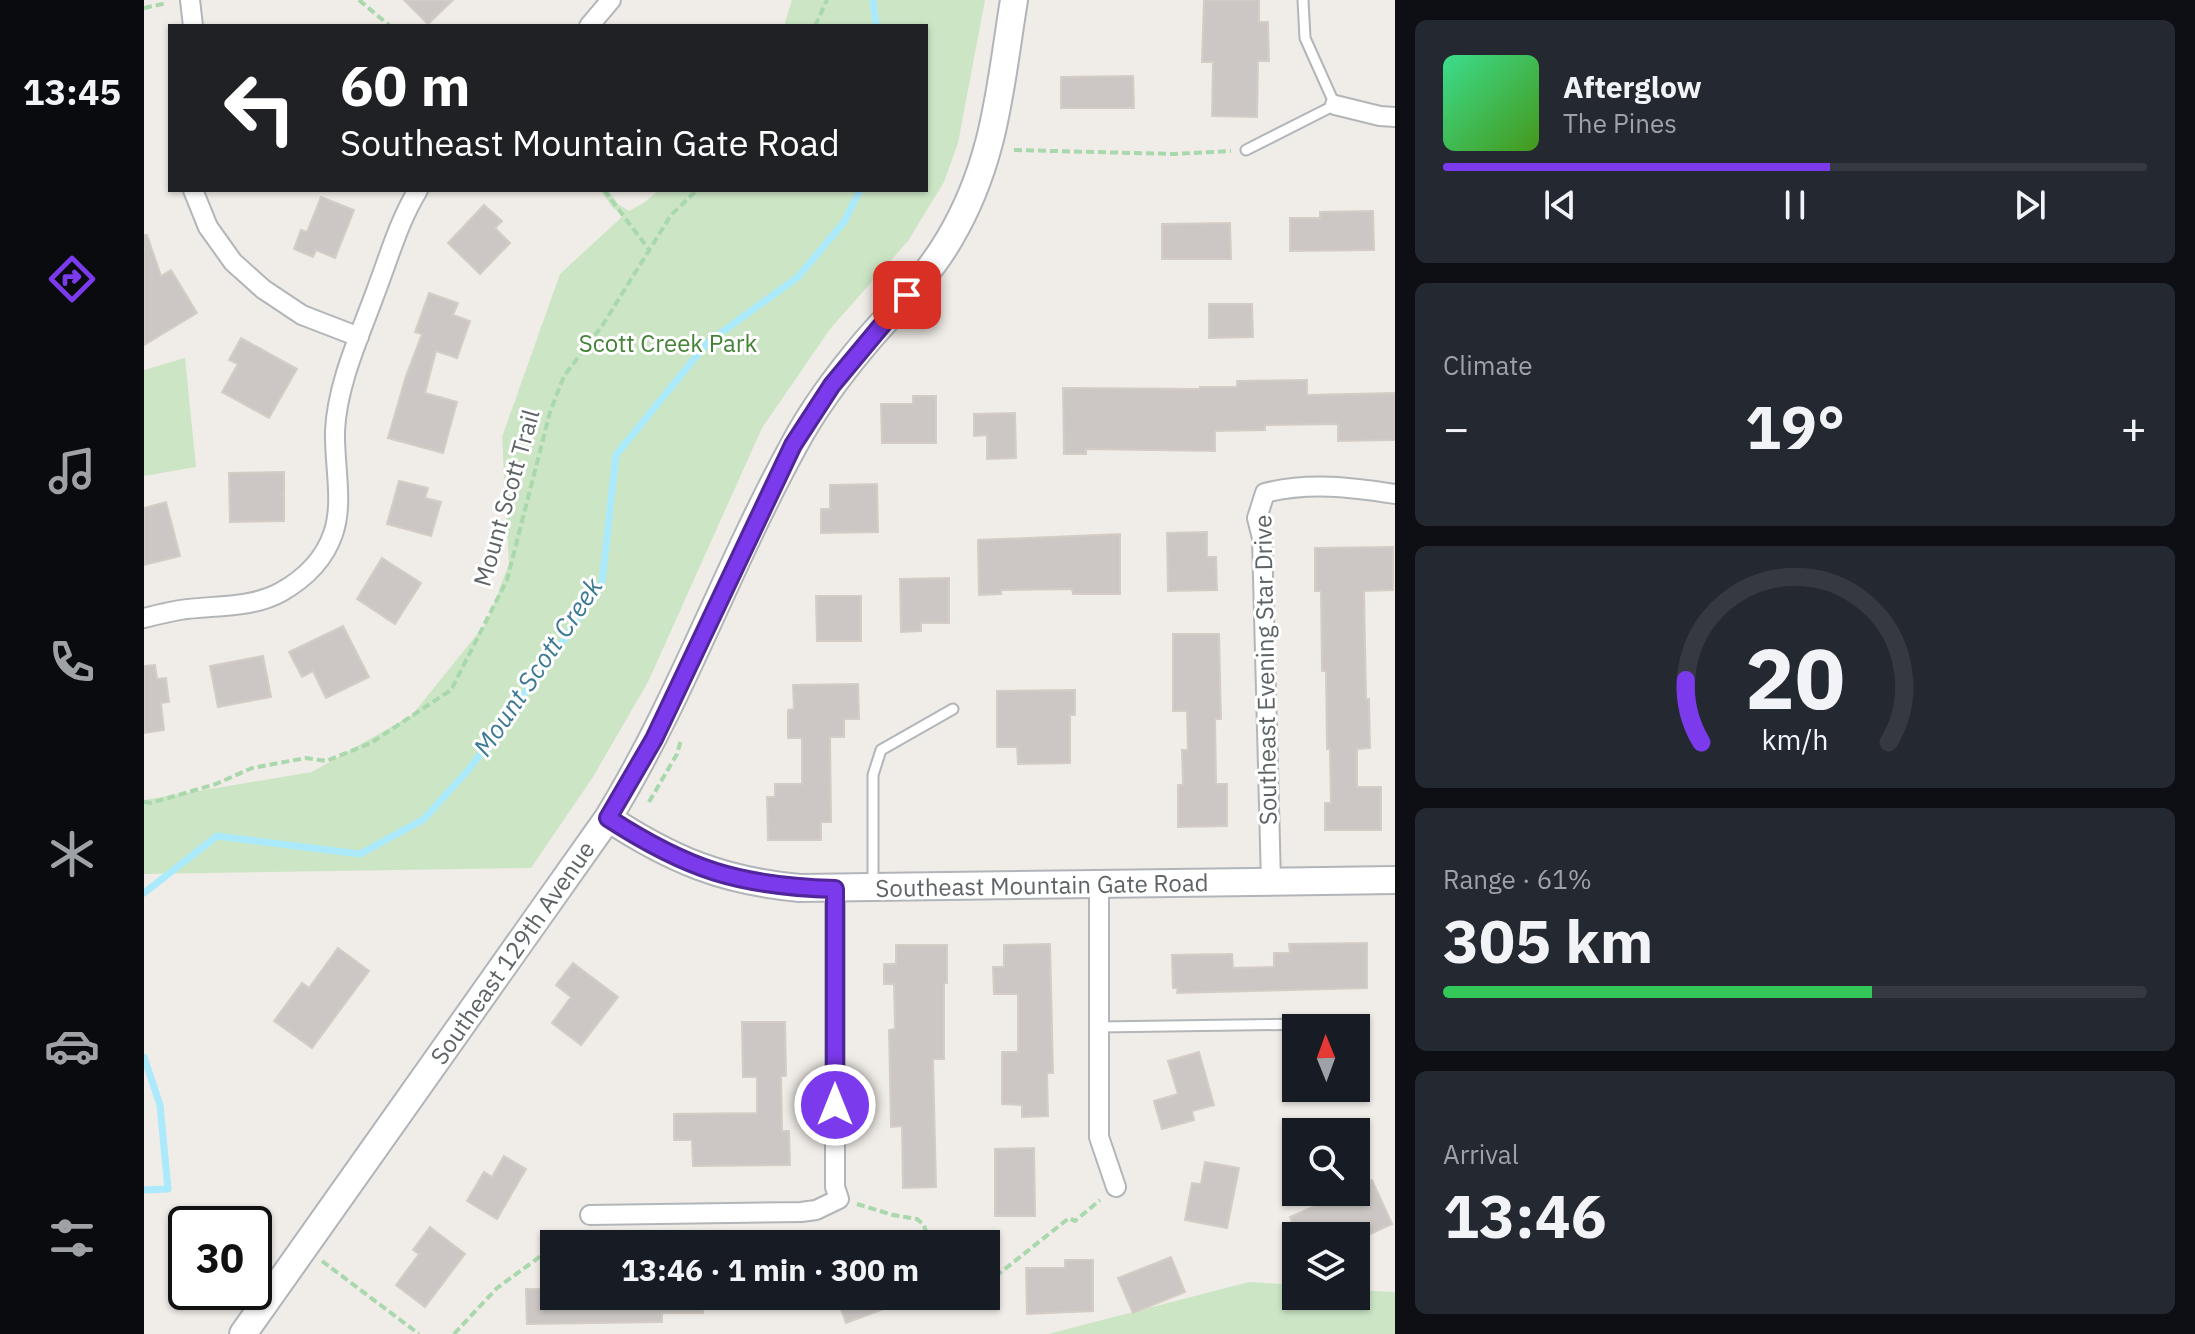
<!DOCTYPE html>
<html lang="en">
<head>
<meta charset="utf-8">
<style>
	body { margin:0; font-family:"IBM Plex Sans",sans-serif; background:#242831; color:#f1f3f6; height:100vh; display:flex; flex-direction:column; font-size:30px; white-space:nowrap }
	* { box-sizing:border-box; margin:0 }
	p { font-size:26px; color:#9ea1a6 }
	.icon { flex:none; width:44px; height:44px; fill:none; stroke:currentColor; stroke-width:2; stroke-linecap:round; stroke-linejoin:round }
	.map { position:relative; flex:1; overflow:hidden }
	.sheet { display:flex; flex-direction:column; gap:20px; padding:20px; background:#0d0f14; width:800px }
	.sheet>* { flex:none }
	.hud { position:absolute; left:24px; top:24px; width:760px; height:168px; border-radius:0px; box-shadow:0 2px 6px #0004; background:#202124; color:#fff; overflow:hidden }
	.needle { width:52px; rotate:359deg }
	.tools { position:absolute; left:1138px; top:1014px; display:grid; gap:16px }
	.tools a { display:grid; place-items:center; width:88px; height:88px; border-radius:0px; background:#171b24; box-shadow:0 2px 6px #0004; font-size:40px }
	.speed { position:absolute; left:24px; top:1206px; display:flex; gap:16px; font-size:40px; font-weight:700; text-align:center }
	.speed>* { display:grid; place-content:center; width:104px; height:104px; border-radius:50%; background:#171b24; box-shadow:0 2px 6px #0004; line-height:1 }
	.speed .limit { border:4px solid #111; border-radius:12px; background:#fff; color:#111 }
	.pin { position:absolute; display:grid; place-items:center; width:68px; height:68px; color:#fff; margin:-34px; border-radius:16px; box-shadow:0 4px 12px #0006 }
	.me { position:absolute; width:88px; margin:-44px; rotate:0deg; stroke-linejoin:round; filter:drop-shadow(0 0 6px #0008) }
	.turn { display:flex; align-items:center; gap:28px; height:168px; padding:0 40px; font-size:36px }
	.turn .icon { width:104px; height:104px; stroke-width:2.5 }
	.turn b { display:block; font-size:56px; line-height:68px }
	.big { font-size:60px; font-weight:700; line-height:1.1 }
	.sheet .widget { flex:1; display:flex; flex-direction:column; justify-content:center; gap:12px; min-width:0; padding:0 28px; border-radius:12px; background:#242831 }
	.sheet .dial { align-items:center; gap:0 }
	.dial svg { height:208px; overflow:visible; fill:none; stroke:#363941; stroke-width:7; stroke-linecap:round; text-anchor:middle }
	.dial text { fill:#f1f3f6; stroke:none }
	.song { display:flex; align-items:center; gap:24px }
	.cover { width:96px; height:96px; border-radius:12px; background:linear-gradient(135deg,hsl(150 70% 55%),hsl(100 70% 35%)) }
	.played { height:8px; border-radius:4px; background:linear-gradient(90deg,#7c3aed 55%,#363941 55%) }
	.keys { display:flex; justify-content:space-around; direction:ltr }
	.heat { display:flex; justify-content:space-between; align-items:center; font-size:44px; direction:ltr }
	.charge { height:12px; border-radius:6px; background:linear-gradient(90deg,#34c759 61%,#363941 0) }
	.trip { position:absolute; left:396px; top:1230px; width:460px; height:80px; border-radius:0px; background:#171b24; box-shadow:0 2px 6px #0004; font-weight:700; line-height:80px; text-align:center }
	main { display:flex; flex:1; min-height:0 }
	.menu { display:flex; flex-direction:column; width:144px; justify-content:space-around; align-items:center; background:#090b0e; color:#9ea1a6 }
	.menu .icon { width:56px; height:56px }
	.menu .current { color:#7c3aed }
	.menu b { font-size:36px; color:#f1f3f6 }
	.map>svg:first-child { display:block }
</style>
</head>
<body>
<main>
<nav class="menu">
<b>13:45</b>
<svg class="icon current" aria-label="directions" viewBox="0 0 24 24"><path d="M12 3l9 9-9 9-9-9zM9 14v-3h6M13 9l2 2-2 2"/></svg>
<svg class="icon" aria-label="music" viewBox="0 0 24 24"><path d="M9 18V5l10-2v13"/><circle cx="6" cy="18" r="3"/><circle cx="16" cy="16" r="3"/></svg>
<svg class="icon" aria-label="phone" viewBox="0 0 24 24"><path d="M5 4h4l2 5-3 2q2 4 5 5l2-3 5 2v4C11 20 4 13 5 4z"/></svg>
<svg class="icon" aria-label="climate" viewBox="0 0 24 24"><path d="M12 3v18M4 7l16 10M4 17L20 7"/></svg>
<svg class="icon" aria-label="car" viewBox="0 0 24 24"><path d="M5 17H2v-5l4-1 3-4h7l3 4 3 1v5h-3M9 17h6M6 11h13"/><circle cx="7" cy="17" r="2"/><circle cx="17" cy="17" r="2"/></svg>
<svg class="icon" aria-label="filters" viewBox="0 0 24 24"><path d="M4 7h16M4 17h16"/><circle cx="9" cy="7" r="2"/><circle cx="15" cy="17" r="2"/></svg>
</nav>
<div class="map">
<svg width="1251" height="1334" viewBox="0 0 1251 1334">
	<rect width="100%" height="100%" fill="#f0ece7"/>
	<!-- green -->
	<path fill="#cce6c5" d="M648 0H841L814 143 800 182 764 241 686 329 618 428 504 682 449 777 387 868 0 874V800L168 772 268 715 343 622 365 564 358 437 416 274 480 215 469 208 456 190H464L474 204 485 211 501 202 515 190H782V26H640Z
		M41 358 52 467 0 476V370Z
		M1105 1282 1152 1285V1296H1212V1290L1251 1292V1334H904Z"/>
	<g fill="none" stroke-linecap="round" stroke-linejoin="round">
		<!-- stream -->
		<path stroke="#abeafc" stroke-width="7" d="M729 0 732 26
			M0 893 73 836 216 854 280 819 326 768 422 637 458 582 472 455 563 343 654 277 700 222 716 190
			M0 1057 16 1105 24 1189 0 1190"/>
	</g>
	<!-- building -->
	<path fill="#ccc7c4" stroke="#d4cdc5" stroke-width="2" d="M260 0H309L284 24Z
		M1060 0H1115V22H1124L1125 61H1114L1113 117 1068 116 1069 62H1058Z
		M989 76 990 108H917V77Z
		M177 197 210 210 191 258 172 250 169 257 150 249 157 230 163 232Z
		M340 205 358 221 351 228 366 243 336 274 304 243Z
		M1229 211 1230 250 1146 251V218H1176V212Z
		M1086 223 1087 259H1018V224Z
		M0 235H3L17 276 27 270 53 313 0 345Z
		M285 293 314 303 309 315 326 321 313 358 292 351 281 393 313 402 299 453 244 438 262 376 278 334 271 332Z
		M1065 304H1108L1109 337 1065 338Z
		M97 338 153 369 125 418 78 392 94 364 85 360Z
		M1163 380V395L1251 393V440L1194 441V424L1121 425V430L1071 431V451L942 449V454H920L919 388 1056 389V387H1093V381Z
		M769 396H792V443H738L737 404H769Z
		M871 413 872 458 843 459V435L830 436V414Z
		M140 472V494H137L140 496V521L86 522 85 473Z
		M255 481 284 488 281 498 297 502 287 536 243 524Z
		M733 484 734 532 677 533V509H686V485Z
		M22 502 36 556 0 565V508Z
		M1063 532V557H1072L1073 590 1024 591 1023 533Z
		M976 534V594H929L928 589 857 590V594L835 595 834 540Z
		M1249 547V590L1220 591 1222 699H1225L1226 748 1213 749V787H1237V830H1181V803H1187L1186 749H1183L1182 671H1178L1177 591H1171V548Z
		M238 558 277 583 251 624 213 599Z
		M805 578V623H777V631L757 632 756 579Z
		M672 596H717V641H673Z
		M199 626 225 677 182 698 169 671 158 677 145 652Z
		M1029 634H1075L1077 719H1071L1072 784H1083V826L1034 827V785H1039L1038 750H1044L1043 711H1029Z
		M119 656 127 697 74 707 66 666Z
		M11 665 13 679 22 678 25 702 17 703 20 730 0 733V666Z
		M714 684 715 719H700V737H686L687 822H677V840H624L623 797H631V784H658V738H644V710L650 709 649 685Z
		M931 690V715H926V763L874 764 873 747H853V691Z
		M1223 943V988L1033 993 1034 988H1029L1028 955 1088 954 1089 968 1130 967V953H1146L1145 944Z
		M906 944 909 1073H903L904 1116 878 1117V1105L858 1104V1052H874V994H850L849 967H860V945Z
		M752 945H803V983H800V1059H789L792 1187 759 1188 758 1126 747 1127 745 1030 751 1029 750 984H740V964H752Z
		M194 948 225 971 168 1048 130 1021 158 983 165 988Z
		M429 963 474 997 437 1045 408 1023 427 997 412 985Z
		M598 1022H641L642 1076H637L638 1131H645L646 1165 549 1166 548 1140H530V1114L613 1113V1077H599Z
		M1055 1052 1070 1105 1048 1111 1050 1120 1018 1129 1010 1101 1034 1094 1024 1061Z
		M890 1148 891 1216H851V1149Z
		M360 1156 382 1169 353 1219 323 1201 340 1172 348 1177Z
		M1061 1162 1095 1168 1083 1228 1041 1220 1048 1183 1057 1184Z
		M1228 1180 1248 1224 1222 1236H1154L1146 1217 1202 1192H1212V1187Z
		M286 1227 321 1254 281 1307 252 1285 275 1254 269 1250Z
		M1027 1257 1041 1292 989 1313 974 1278Z
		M921 1260H949V1311L883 1314 882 1268H921Z
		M382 1289H408V1298L559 1296V1313H518V1322L383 1324Z
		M692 1296H768L769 1298 702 1323Z"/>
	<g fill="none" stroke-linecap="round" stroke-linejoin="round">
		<defs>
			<path id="lane" d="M1102 150 1191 105 1161 38 1159 0
				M729 885V775L737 750 809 709
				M955 1027 1171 1024"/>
			<path id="street" d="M46 0 49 26
				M445 26 467 0
				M1191 105 1236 116 1251 117
				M49 190 64 227 89 262 119 289 158 315 215 337
				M0 618C12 615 24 612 36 610 69 605 106 609 137 592 160 579 180 560 189 534 200 503 190 464 191 431 193 384 216 335 232 291 245 257 255 221 274 190
				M1127 882 1118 538 1113 518 1121 493C1164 482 1207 487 1251 494
				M955 885V1137L972 1187
				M446 1215 657 1212 672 1210 695 1199 691 1187V889"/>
			<path id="secondary" d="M464 818C528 860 579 881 656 888L1251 880
				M99 1334 464 818C537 699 583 567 650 445 670 407 696 373 723 341 752 308 784 276 806 238 852 160 856 86 870 0"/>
		</defs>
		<!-- lane casing -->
		<use href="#lane" stroke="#b2b6b8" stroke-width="13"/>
		<!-- street casing -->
		<use href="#street" stroke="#b2b6b8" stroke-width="22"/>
		<!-- secondary casing -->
		<use href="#secondary" stroke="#b1b5b9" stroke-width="30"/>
		<!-- path -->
		<path stroke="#a8d8ab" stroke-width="4" stroke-dasharray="8 4" stroke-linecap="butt" d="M215 0 246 26
			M0 8 23 3
			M671 26 683 0
			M870 150 1029 154 1087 151
			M460 190 506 251
			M0 802 7 803 72 784 108 768 162 758 182 761 227 743 307 690 363 580 406 412 420 376 458 326 527 215 553 190
			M505 802 533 754 537 740
			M713 1204 749 1215 773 1219 780 1225 785 1244
			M178 1261 275 1334
			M842 1284 925 1218 931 1221 956 1200
			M310 1334 353 1288 405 1250"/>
		<!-- lane -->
		<use href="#lane" stroke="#fff" stroke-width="9"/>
		<!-- street -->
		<use href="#street" stroke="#fff" stroke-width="18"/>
		<!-- secondary -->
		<use href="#secondary" stroke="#fff" stroke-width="26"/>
	</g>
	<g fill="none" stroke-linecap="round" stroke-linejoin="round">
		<defs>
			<path id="route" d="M691 1105V889C595 886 544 870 464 818L510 739 649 445 688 385 763 295"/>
		</defs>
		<!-- route casing -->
		<use href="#route" stroke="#51269a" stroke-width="20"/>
		<!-- route -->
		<use href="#route" stroke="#7c3aed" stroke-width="14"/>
	</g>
	<g text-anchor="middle" stroke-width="6" stroke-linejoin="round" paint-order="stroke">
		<!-- park labels -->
		<g font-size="24" fill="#448338" stroke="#fff">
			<text x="524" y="352">Scott Creek Park</text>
		</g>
		<!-- street labels -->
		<g font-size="24" fill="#5e6466" stroke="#fff">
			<text transform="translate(363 498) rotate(-74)" y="8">Mount Scott Trail</text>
			<text transform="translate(1122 670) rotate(-91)" y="8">Southeast Evening Star Drive</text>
			<text transform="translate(898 886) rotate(-1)" y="8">Southeast Mountain Gate Road</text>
			<text transform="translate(369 953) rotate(-55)" y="8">Southeast 129th Avenue</text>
		</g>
		<!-- water labels -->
		<g font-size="26" font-style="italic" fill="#3e7a94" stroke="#fff">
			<text transform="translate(394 667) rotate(-56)" y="9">Mount Scott Creek</text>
		</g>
	</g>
</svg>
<div class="tools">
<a><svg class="needle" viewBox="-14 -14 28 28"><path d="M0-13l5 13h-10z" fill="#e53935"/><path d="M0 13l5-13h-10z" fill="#9ea1a6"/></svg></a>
<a><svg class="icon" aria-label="search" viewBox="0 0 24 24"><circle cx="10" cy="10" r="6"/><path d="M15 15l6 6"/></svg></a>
<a><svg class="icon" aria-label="layers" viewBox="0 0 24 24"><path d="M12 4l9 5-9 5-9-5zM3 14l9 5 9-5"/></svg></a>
</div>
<div class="speed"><div class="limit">30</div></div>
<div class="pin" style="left:763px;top:295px;background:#d93025"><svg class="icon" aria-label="arrive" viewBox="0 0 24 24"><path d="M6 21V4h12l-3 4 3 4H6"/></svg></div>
<svg class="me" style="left:691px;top:1105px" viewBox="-20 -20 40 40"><circle r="17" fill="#7c3aed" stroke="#fff" stroke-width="3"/><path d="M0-11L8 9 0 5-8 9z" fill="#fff"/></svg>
<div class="trip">13:46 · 1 min · 300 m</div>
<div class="hud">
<div class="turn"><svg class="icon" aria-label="left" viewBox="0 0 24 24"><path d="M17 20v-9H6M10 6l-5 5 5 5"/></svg><div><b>60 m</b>Southeast Mountain Gate Road</div></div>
</div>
</div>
<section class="sheet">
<div class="widget">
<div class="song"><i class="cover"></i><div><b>Afterglow</b><p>The Pines</p></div></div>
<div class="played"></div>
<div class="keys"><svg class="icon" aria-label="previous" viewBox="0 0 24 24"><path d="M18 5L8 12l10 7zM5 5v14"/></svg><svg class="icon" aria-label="pause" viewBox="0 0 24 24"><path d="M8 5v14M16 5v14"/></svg><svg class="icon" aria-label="next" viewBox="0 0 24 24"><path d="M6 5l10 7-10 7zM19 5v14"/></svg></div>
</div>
<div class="widget"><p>Climate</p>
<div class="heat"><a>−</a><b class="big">19°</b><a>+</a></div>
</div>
<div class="widget dial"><svg viewBox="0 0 100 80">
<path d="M14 69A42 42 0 1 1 86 69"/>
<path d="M14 69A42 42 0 0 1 8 45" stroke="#7c3aed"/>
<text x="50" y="56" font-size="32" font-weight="700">20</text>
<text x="50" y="72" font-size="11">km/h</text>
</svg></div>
<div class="widget"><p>Range · 61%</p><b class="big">305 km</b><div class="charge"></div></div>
<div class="widget"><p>Arrival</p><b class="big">13:46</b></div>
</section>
</main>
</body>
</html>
